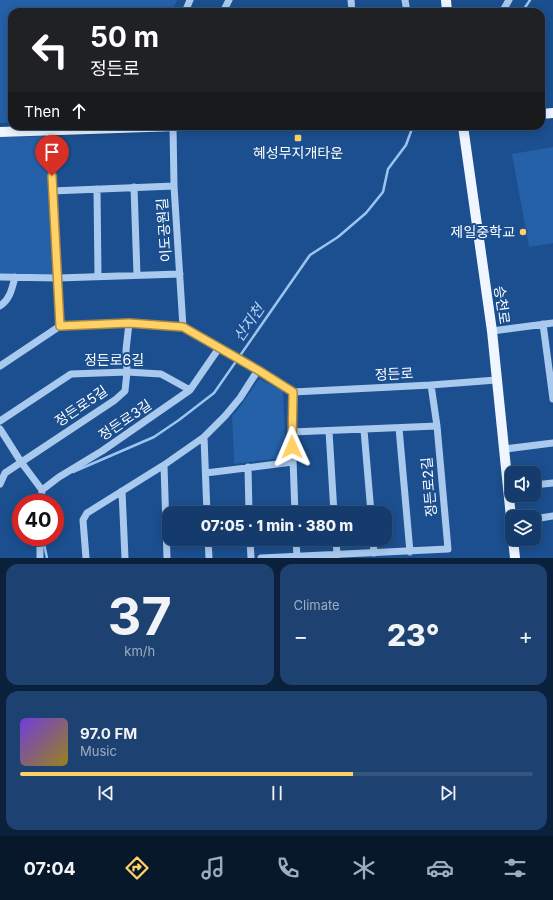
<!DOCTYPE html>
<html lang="en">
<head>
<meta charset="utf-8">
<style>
	body { margin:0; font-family:Inter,"Noto Sans KR",sans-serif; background:#1d4271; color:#f1f3f6; height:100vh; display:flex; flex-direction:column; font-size:15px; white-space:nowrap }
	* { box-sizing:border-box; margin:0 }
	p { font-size:13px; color:#9dadc1 }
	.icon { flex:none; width:22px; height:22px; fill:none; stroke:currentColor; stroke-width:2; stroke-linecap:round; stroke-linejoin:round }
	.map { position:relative; height:558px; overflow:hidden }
	.details { display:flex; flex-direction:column; gap:6px; padding:6px; background:#0b203b; flex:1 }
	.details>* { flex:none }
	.banner { position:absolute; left:8px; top:8px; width:537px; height:122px; border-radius:12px; box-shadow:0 2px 10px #0003,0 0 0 1px #33557e; background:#202124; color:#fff; overflow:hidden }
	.controls { position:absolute; left:505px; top:466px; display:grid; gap:8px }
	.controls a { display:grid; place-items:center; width:36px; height:36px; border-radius:8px; background:#143b6b; box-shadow:0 2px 10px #0003,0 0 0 1px #33557e; font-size:20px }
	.speed { position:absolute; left:12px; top:494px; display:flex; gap:8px; font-size:20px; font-weight:700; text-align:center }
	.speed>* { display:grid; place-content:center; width:52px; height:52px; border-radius:50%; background:#143b6b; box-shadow:0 2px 10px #0003,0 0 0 1px #33557e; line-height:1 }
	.speed .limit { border:6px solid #d22; background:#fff; color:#111 }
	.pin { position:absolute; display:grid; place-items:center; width:34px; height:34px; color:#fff; margin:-41px -17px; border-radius:50% 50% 50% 0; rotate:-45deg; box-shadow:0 0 4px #0007 }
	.pin .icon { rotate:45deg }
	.me { position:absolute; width:44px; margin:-22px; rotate:359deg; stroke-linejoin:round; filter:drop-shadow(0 0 3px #0008) }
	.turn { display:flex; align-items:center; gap:14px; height:84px; padding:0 16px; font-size:18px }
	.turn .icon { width:52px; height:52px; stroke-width:2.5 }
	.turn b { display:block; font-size:28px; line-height:34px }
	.then { display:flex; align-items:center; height:38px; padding:0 16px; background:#0003; gap:8px; font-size:15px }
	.big { font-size:30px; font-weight:800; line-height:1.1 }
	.details .widget { flex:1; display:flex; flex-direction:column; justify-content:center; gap:6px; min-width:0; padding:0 14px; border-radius:12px; background:#1d4271 }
	.details .dial { align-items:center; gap:0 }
	.dial b { font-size:52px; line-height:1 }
	.song { display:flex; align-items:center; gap:12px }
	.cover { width:48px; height:48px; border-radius:6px; background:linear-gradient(135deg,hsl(260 70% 55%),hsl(50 70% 35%)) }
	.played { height:4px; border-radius:2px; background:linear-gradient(90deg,#ffd166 65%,#33557e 65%) }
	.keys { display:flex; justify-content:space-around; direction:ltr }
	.heat { display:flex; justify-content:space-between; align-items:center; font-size:22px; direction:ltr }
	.details .tiles { flex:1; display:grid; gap:6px; grid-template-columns:1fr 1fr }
	.widget:last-child { grid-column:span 2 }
	.trip { position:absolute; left:162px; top:506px; width:230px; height:40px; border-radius:12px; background:#143b6b; box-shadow:0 2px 10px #0003,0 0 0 1px #33557e; font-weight:800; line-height:40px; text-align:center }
	.dock { display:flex; height:64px; justify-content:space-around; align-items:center; background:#08182b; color:#9dadc1 }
	.dock .icon { width:28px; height:28px }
	.dock .active { color:#ffd166 }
	.dock b { font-size:18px; color:#f1f3f6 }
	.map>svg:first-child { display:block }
</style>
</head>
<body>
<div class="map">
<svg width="553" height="558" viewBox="0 0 553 558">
	<rect width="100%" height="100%" fill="#1b4f8f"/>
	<!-- green -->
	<path fill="#2461a8" d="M0 0H177L172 12H12V123H0Z
		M45 136 52 275 0 274V137Z
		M553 147V243L529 247 512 154Z
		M259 379 283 391 286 457 234 464 232 416 237 411Z"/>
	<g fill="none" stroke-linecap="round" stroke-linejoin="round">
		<!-- stream -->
		<path stroke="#9cc4f0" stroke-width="2.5" d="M522 12 530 0
			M73 472 154 437 179 420 214 393 310 255 338 237 366 213 383 192 388 169 406 145 413 126
			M43 539 47 558"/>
		<!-- minor -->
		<path stroke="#a9c9ee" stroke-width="7" d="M351 0 352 12
			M405 0 407 12
			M185 12 190 0
			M223 12 229 0
			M502 12 509 0
			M173 126 174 186 183 327
			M49 131 60 326
			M134 187 137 275
			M97 189 98 276
			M52 191 174 186
			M0 277 58 278 180 274
			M0 306C10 299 12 289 15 277
			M543 324 553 399
			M492 331 553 323
			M0 366 60 326 129 323 183 327 293 392 292 432 295 513
			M293 392 431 385 496 380
			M0 421 71 374 127 372 161 374 190 390
			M399 428 410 552
			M0 429 21 462 42 490
			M364 430 371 513
			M329 431 334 513
			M292 432 437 426
			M204 437 207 513
			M505 449 553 443
			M164 465 167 558
			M248 467 249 513
			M206 473 293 462
			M0 484 5 473 115 400 125 391 127 372 126 350 129 323
			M534 485 553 483
			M122 491 125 558
			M41 503 42 490 59 477 102 451 190 390 219 348
			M534 519 553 516
			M208 539 209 558
			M250 539 251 558
			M296 539 297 558
			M336 539 337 555
			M373 539 374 553
			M40 558V537
			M86 558 83 520 87 513 164 465 204 437 225 416 240 398 258 370
			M261 558 448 549 437 426 431 385"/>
		<!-- major -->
		<path stroke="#f0f6ff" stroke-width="10" d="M446 0 447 12
			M541 114 553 113
			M379 126H384
			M463 126 492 331 512 527
			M0 132 177 126
			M513 539 515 558"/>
	</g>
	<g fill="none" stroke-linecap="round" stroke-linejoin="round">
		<defs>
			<path id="route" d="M52 176 60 326 129 323 183 327 258 370 293 392 292 447"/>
		</defs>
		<!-- route casing -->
		<use href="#route" stroke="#a68842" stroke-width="10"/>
		<!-- route -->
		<use href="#route" stroke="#ffd166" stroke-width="7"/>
	</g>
	<!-- markers -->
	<g fill="#ffd166" stroke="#1b4f8f" stroke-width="1.5">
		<rect x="294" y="134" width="8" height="8" rx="2"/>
		<circle cx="523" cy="232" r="4"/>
	</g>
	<g text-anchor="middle" stroke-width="4" stroke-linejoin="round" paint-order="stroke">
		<!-- poi labels -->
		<g font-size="14" fill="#fff" stroke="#1b4f8f">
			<text x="298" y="158">혜성무지개타운</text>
			<text x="515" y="237" text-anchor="end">제일중학교</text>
		</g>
		<!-- street labels -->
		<g font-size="14" fill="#fff" stroke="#1b4f8f">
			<text transform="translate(164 230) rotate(-94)" y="5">이도공원길</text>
			<text transform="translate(502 305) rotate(82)" y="5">승천로</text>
			<text x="114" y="365">정든로6길</text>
			<text transform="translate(394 374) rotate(-3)" y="5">정든로</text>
			<text transform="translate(81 406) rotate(-34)" y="5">정든로5길</text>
			<text transform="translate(125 420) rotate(-34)" y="5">정든로3길</text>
			<text transform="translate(429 487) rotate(-95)" y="5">정든로2길</text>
		</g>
		<!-- water labels -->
		<g font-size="15" font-style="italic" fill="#b5d3f5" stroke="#1b4f8f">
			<text transform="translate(249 323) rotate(-55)" y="5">산지천</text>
		</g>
	</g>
</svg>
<div class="controls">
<a><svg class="icon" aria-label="sound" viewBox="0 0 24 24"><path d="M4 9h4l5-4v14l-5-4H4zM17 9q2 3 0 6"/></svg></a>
<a><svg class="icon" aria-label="layers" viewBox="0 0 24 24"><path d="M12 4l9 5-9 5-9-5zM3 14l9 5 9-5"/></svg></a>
</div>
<div class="speed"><div class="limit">40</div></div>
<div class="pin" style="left:52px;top:176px;background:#d93025"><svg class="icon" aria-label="arrive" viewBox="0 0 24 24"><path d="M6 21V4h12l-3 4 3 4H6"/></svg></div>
<svg class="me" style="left:292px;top:447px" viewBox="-20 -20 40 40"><path d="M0-17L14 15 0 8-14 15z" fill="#ffd166" stroke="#fff" stroke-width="4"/></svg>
<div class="trip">07:05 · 1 min · 380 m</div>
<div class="banner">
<div class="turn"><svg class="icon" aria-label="left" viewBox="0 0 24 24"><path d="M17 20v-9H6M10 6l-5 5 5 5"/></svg><div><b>50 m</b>정든로</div></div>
<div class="then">Then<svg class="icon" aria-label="ahead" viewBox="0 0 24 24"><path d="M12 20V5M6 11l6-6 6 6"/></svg></div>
</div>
</div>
<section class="details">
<div class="tiles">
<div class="widget dial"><b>37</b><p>km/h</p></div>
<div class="widget"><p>Climate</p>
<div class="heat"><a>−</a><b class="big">23°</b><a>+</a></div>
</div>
<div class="widget">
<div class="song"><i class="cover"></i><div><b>97.0 FM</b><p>Music</p></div></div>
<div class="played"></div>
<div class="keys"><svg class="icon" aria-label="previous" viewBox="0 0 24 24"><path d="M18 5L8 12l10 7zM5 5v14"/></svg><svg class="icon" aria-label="pause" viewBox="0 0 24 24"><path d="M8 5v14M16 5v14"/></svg><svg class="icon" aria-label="next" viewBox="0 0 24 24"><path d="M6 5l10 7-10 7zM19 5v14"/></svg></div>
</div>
</div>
</section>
<nav class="dock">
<b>07:04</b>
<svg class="icon active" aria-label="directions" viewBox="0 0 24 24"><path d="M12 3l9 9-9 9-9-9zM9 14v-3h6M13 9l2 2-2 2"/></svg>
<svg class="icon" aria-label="music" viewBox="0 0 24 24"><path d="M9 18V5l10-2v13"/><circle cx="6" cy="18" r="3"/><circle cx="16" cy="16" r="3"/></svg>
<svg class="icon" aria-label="phone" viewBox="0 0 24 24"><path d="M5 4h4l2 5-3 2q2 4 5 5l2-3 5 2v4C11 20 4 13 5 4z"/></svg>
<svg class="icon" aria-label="climate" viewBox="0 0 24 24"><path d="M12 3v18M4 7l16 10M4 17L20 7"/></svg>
<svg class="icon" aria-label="car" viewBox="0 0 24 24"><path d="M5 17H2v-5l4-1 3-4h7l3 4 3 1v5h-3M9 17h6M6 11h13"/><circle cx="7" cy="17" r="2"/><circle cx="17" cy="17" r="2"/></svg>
<svg class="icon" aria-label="filters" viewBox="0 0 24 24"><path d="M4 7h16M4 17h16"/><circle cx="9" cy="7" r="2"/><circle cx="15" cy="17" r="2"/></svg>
</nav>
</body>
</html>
